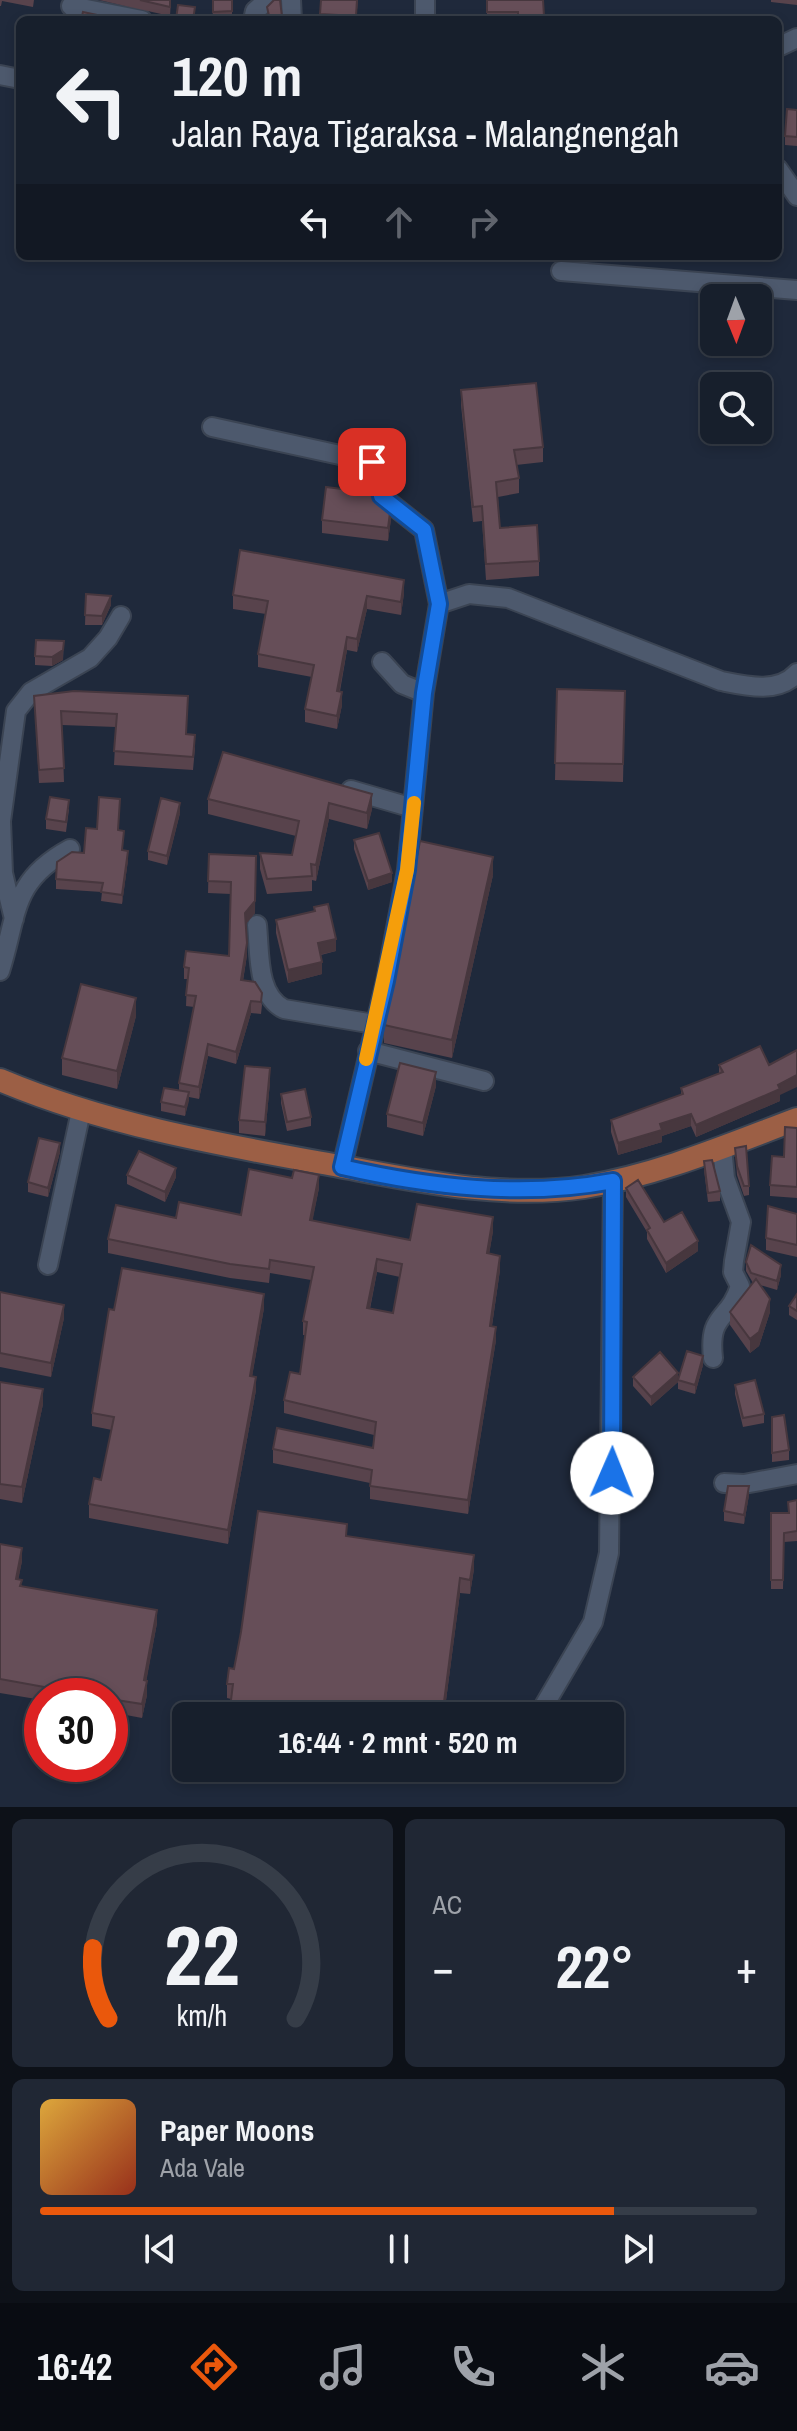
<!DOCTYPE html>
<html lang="id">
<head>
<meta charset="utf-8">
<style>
	body { margin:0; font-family:"Archivo Narrow",sans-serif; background:#202734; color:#f1f3f6; height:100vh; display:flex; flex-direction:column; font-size:30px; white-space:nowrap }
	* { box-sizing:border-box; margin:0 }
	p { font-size:26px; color:#9ea2a9 }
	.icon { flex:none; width:44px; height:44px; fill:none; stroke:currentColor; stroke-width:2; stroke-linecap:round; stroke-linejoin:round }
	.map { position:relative; height:1807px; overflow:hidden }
	.drawer { display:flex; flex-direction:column; gap:12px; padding:12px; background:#0d1118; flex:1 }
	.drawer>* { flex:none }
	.top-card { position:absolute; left:16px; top:16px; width:766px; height:244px; border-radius:12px; box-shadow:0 4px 12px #0003,0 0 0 2px #363d48; background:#171f2c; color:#f1f3f6; overflow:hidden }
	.needle { width:52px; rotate:179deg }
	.controls { position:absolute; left:700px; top:284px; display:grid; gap:16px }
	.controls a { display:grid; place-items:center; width:72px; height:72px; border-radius:12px; background:#171f2c; box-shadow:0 4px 12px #0003,0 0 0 2px #363d48; font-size:40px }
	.speed { position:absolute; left:24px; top:1678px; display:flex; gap:16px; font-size:40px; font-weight:700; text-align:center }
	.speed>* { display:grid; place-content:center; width:104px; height:104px; border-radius:50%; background:#171f2c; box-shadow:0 4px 12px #0003,0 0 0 2px #363d48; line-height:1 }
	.speed .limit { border:12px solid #d22; background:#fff; color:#111 }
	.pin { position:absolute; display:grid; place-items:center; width:68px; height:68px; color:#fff; margin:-34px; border-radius:16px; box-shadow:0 4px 12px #0006 }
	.me { position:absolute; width:88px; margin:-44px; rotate:1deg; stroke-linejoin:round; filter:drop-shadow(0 0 6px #0008) }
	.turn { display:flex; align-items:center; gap:28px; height:168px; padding:0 24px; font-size:36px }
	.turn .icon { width:104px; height:104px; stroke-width:2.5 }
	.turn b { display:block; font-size:56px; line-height:68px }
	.lanes { display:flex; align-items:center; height:76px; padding:0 24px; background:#0003; justify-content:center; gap:40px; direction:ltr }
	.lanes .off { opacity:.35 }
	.big { font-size:60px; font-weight:700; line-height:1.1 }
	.drawer .widget { flex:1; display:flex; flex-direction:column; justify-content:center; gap:12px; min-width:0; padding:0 28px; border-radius:12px; background:#202734 }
	.drawer .dial { align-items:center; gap:0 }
	.dial svg { height:208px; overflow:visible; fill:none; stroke:#363d48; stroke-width:7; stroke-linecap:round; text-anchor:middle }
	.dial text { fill:#f1f3f6; stroke:none }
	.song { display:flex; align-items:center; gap:24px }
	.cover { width:96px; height:96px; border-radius:12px; background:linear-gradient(135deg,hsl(40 70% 55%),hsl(10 70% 35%)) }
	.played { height:8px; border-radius:4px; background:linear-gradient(90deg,#ea580c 80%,#363d48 80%) }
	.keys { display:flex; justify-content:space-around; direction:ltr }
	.heat { display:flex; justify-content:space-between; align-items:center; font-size:44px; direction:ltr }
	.drawer .tiles { flex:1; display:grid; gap:12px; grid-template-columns:1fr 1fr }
	.widget:last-child { grid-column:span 2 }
	.trip { position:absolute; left:172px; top:1702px; width:452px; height:80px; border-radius:12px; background:#171f2c; box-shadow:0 4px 12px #0003,0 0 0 2px #363d48; font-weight:700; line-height:80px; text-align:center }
	.tabs { display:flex; height:128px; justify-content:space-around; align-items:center; background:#090c12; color:#9ea2a9 }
	.tabs .icon { width:56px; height:56px }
	.tabs .active { color:#ea580c }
	.tabs b { font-size:36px; color:#f1f3f6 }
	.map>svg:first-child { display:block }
</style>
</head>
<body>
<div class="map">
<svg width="797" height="1807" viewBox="0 0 797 1807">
	<rect width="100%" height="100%" fill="#1f293b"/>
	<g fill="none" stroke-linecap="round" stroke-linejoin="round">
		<defs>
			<path id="minor" d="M291 0 292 20
				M425 0V20
				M71 6 142 20
				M253 20 255 11 268 0
				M778 47 797 38
				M0 75 20 79
				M778 169 797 196
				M561 271 797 290
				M212 427 372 462 376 467 381 496 424 530 439 604
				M382 662 402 684 424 693
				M351 790 413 808
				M14 919 3 873 1 821 16 711 31 692 90 658 108 638 121 616
				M257 925C260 952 256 995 284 1009L374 1024
				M0 971C18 914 11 881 70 849
				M368 1051 484 1081
				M342 1167 386 981 407 870 424 693 439 604 469 594 508 598 721 681C746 686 778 694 797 673
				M48 1265 81 1111
				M713 1358C708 1312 729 1322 740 1286L733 1272 734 1261 741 1222 725 1178 722 1147
				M724 1483 744 1484 797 1474
				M538 1716 593 1622 609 1553 613 1181"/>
			<path id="major" d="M0 1080C109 1126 223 1145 339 1166 419 1181 502 1199 584 1187 658 1175 728 1145 797 1119"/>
		</defs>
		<!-- minor casing -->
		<use href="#minor" stroke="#3b4453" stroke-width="22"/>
		<!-- major casing -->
		<use href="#major" stroke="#3b4453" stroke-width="26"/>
		<!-- minor -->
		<use href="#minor" stroke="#4d596d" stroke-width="18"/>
		<!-- major -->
		<use href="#major" stroke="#9c5f45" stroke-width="22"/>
	</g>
	<!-- wall -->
	<path fill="#58434c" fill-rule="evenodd" d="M0 0H34L33 7 2 1 1 6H0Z
		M99 0H171L170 16Z
		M212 0H232V20H213Z
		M321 0H358L356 20H320Z
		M487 0H543L544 20H487Z
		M771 0H797V5L771 2Z
		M797 110V146L785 145V136Z
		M461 390 543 447V462L516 465 519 478V493L498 497 500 528 539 561V576L486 580 482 521 473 522 461 405Z
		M391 519 388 541 322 533V520Z
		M404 593 401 615 367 609 357 652 347 650 340 691 342 705 337 729 305 722V709L312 677 258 667V654L266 614 233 609V595Z
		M86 594 111 605 102 625H85Z
		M64 641 63 660 52 666 35 665V656Z
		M557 689 625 691 623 782 555 780Z
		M74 691 187 734 195 748 193 770 114 765 116 727 62 725 64 782 39 783 34 696Z
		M223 752 372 809 367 829 329 819 316 881 312 880V891L267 894 260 869V853L292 855 296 836 208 814V799Z
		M69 809 66 832 46 829V819Z
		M180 813 167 865 148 860V851Z
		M118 830 123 850 128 860 122 904 101 901 102 892 56 889V879Z
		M354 840 392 882 368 890 354 849Z
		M209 854 255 913 246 924 247 955 243 981 255 982 262 1005 261 1014 251 1013 236 1064 208 1056 199 1099 189 1097 185 1116 161 1111V1102L179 1090V1083L194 1007 186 1006 187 979H184V967L229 956 231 894 208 893Z
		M493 875 452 1058 384 1043V1025Z
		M314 907 336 951 321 955 322 974 288 983 276 933V920L314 911Z
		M136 1016 117 1089 62 1075V1058Z
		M719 1065 780 1095V1101L696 1137 691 1126 662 1136V1142L618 1155 611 1132V1120L681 1095V1088L719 1073Z
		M270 1082 265 1136 239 1133V1120Z
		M436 1086 423 1136 387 1127V1114Z
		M281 1094 311 1117V1126L287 1131 281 1103Z
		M797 1128V1198L770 1196V1185Z
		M735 1148 749 1186V1195L744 1196 737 1175Z
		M60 1152 48 1197 28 1192V1182Z
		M704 1161 720 1191V1201L708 1202 704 1170Z
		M127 1175 176 1177 165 1202 127 1184Z
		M319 1188 312 1221 410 1240 493 1231 489 1254 500 1270 492 1326 496 1340 468 1514 370 1499V1483L273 1463V1449L373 1448 374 1435 284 1413V1400L300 1374 305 1335H303V1321L311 1280 270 1273 269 1283 230 1278 108 1253V1239L176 1218 241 1215ZM377 1272 400 1277 393 1313 370 1309Z
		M626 1188 664 1222 698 1251 666 1273 647 1239V1232L626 1197Z
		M797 1214V1257L766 1250V1238Z
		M746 1262 781 1275 777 1290 760 1285 770 1312 759 1346 750 1353 730 1325V1312L753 1283 746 1271Z
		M0 1292 64 1318 51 1377 0 1367Z
		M797 1294V1320L789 1315V1306Z
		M264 1308 252 1376 256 1390 228 1544 89 1518V1504L101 1480 112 1430 92 1426V1413L114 1310Z
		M703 1365 695 1394 678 1389V1380Z
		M633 1377 678 1382 651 1406 633 1386Z
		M0 1382 43 1404 22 1503 0 1499Z
		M735 1385 764 1414V1423L743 1427 735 1394Z
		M772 1417 789 1450V1460L772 1462Z
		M749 1495 744 1524 724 1521V1511Z
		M797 1500V1541L784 1542 783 1589H771V1513H788V1502Z
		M347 1536 474 1569 470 1594 460 1593 444 1716H229L231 1699 227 1698V1684L234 1669Z
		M0 1544 22 1561 18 1579 22 1586 157 1623 146 1681 147 1695 142 1718 110 1712V1696H42V1700L0 1693Z"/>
	<!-- shaded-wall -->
	<path fill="#47373e" d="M675 256H684L675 262Z
		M391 505V519L388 541V528Z
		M404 580V593L401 615V602Z
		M111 596V605L102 625V616Z
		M367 596V609L357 652V639Z
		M347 637V650L337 704V691Z
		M63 650V660L52 666V657Z
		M342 692V705L337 729V716Z
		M372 794V809L367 829V813Z
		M180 803V813L167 865V856Z
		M329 803V819L316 881V865Z
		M128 851V860L122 904V895Z
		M256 856 255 913 245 925V913Z
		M493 857V875L452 1058V1040Z
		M392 873V882L368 890V881Z
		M336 939V951L318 955V943Z
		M247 943V955L241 992V980Z
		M322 962V974L288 983V970Z
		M136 998V1016L117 1089V1071Z
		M251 1001V1013L236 1064V1052Z
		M208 1044V1056L199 1099V1087Z
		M270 1068V1082L265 1136V1122Z
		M436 1072V1086L423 1136V1123Z
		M797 1075V1087L780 1095V1101L696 1137V1125Z
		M189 1092V1101L185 1116V1107Z
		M691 1114V1126L662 1136V1142L618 1155V1143L660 1124Z
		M60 1143V1152L48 1197V1188Z
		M176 1168V1177L165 1202V1192Z
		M319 1175V1188L310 1234V1220Z
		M493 1217V1231L487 1267V1253Z
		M698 1241V1251L666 1273V1263Z
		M500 1256V1270L490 1339V1326Z
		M377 1259V1272L367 1322V1308Z
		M781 1265V1275L777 1290V1281Z
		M264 1294V1308L250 1389V1376Z
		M770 1299V1312L759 1346 750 1353V1339Z
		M64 1305V1318L51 1377V1363Z
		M496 1327V1340L468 1514V1500Z
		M703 1356V1365L695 1394V1385Z
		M678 1373V1382L651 1406V1397Z
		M256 1377V1390L228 1544V1530Z
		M43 1389V1404L22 1503V1487Z
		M749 1486V1495L744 1524V1515Z
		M22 1548V1561L16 1592V1579Z
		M474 1555V1569L470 1594V1580Z
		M460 1578V1593L444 1716H443Z
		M157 1610V1623L144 1694V1680Z
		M147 1681V1695L142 1718V1704Z"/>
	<!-- building -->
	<path fill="#664e58" stroke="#47373e" stroke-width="2" fill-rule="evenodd" d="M140 0H170V7Z
		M213 0H232V11L213 12Z
		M274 0H280L282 17 286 20H270L267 7Z
		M321 0H357L356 16 320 14Z
		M487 0H543L544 16 518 17V12H487Z
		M178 5 195 7 193 20 176 19Z
		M83 12 121 20H81Z
		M410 15 411 20H390V17Z
		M787 109 797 110V137L785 136Z
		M536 383 543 447 514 450 519 478 496 482 500 528 537 525 539 561 486 564 482 506 473 507 461 390Z
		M326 487 375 493 391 505 388 528 322 520Z
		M240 550 404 580 401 602 367 596 357 639 347 637 337 691 342 692 337 716 305 709 314 665 258 654 268 601 233 595Z
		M86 594 111 596 102 616 85 615Z
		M36 640 64 641 63 650 52 657 35 656Z
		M557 689 625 691 623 764 555 763Z
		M74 691 188 696 186 734 195 735 193 757 114 751 117 714 61 711 64 768 39 770 34 696Z
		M223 752 372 794 367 813 329 803 316 865 311 864 312 876 267 879 260 853 292 855 299 821 208 799Z
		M50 797 69 800 66 822 46 819Z
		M99 797 120 799 118 830 124 831 122 850 128 851 122 895 101 892 103 883 56 879 57 862 72 852 84 853 86 828 97 829Z
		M161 798 180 803 167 856 148 851Z
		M379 833 392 873 368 881 354 840Z
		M420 841 493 857 452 1040 384 1025Z
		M209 854 256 856 255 901 245 913 247 943 241 980 255 982 262 993 261 1002 251 1001 236 1052 208 1044 199 1087 179 1083 196 996 186 995 189 968 184 967 186 951 229 956 231 882 208 881Z
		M328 904 336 939 318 943 322 962 288 970 276 920 315 911 314 907Z
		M81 984 136 998 117 1071 62 1058Z
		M760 1046 769 1065 797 1050V1075L778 1085 780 1089 696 1125 691 1114 660 1124 662 1130 618 1143 611 1120 683 1094 681 1088 723 1072 719 1065Z
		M400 1063 436 1072 423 1123 387 1114Z
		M245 1066 270 1068 265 1122 239 1120Z
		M164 1088 189 1092 185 1107 161 1102Z
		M305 1089 311 1117 287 1122 281 1094Z
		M785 1127 797 1128V1187L770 1185 772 1156 784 1157Z
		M39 1138 60 1143 48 1188 28 1182Z
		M746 1146 749 1186H744L737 1166 735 1148Z
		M139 1151 176 1168 165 1192 127 1175Z
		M712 1160 720 1191 708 1193 704 1161Z
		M249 1169 292 1178 294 1170 319 1175 310 1220 410 1240 417 1204 493 1217 487 1253 500 1256 490 1326 496 1327 468 1500 370 1486 372 1470 273 1449 277 1428 373 1448 376 1422 284 1400 290 1372 300 1374 307 1322 303 1321 314 1267 270 1260 269 1269 230 1264 108 1239 116 1205 176 1218 179 1202 241 1215ZM377 1259 402 1264 393 1313 367 1308Z
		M638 1180 664 1222 682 1212 698 1241 666 1263 647 1230 650 1228 626 1188Z
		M768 1206 797 1214V1245L766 1238Z
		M751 1245 781 1265 777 1281 751 1273 746 1262Z
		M122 1268 264 1294 250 1376 256 1377 228 1530 89 1504 94 1478 101 1480 114 1417 92 1413 109 1309 114 1310Z
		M756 1279 770 1299 759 1332 750 1339 730 1312Z
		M0 1292 64 1305 51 1363 0 1353Z
		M797 1294V1311L789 1306Z
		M687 1351 703 1356 695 1385 678 1380Z
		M660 1352 678 1373 651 1397 633 1377Z
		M755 1380 764 1414 743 1418 735 1385Z
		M0 1382 43 1389 22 1487 0 1484Z
		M784 1415 789 1450 772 1453V1417Z
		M728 1486H749L744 1515 724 1511Z
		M797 1500V1531L784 1533 783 1580H771V1513H789L788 1502Z
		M258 1511 347 1524 346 1536 474 1555 470 1580 460 1578 443 1710 387 1703 386 1716H229L233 1684H227L229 1668 234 1669 241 1632Z
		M0 1544 22 1548 16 1579 22 1580 20 1586 157 1610 144 1680 147 1681 142 1704 110 1699V1696H94L0 1679Z"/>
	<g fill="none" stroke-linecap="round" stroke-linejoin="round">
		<defs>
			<path id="route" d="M372 462 376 467 381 496 424 530 439 604 424 693 407 870 386 981 342 1167C430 1187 523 1198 613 1181L612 1473"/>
		</defs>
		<!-- route casing -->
		<use href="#route" stroke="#114b97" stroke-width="20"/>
		<!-- route -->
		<use href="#route" stroke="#1a73e8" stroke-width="14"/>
		<!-- slow -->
		<path stroke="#f59e0b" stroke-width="14" d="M366 1059 407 870 414 803"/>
	</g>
</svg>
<div class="controls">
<a><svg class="needle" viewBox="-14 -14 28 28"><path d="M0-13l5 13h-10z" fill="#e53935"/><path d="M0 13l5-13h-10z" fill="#9ea2a9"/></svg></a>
<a><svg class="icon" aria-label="search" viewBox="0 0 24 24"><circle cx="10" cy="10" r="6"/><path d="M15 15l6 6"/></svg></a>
</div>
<div class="speed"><div class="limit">30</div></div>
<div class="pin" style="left:372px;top:462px;background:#d93025"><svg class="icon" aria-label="arrive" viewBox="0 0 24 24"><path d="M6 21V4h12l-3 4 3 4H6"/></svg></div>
<svg class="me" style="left:612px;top:1473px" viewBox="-20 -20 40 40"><circle r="19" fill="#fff"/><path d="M0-13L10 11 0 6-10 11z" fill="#1a73e8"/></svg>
<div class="trip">16:44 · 2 mnt · 520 m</div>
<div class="top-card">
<div class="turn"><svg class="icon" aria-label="left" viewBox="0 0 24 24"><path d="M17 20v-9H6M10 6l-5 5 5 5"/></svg><div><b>120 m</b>Jalan Raya Tigaraksa - Malangnengah</div></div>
<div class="lanes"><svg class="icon" aria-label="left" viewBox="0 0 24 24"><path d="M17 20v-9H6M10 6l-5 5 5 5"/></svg><svg class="icon off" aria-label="ahead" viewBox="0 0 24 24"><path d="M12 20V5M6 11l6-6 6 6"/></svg><svg class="icon off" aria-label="right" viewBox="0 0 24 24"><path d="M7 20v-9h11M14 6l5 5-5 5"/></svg></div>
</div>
</div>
<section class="drawer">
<div class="tiles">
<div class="widget dial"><svg viewBox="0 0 100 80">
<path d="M14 69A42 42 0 1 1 86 69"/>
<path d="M14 69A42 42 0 0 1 8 42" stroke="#ea580c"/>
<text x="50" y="56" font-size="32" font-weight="700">22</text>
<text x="50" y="72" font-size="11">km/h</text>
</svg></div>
<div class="widget"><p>AC</p>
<div class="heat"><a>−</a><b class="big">22°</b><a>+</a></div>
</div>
<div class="widget">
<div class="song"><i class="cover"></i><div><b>Paper Moons</b><p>Ada Vale</p></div></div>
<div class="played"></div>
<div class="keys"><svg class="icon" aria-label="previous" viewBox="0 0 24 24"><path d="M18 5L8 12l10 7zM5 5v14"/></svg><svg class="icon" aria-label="pause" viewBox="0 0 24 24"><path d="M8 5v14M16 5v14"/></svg><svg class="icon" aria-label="next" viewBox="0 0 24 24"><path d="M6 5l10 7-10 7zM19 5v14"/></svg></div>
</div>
</div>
</section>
<nav class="tabs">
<b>16:42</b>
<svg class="icon active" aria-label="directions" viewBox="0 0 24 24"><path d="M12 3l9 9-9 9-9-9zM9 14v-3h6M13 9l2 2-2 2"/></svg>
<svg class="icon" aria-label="music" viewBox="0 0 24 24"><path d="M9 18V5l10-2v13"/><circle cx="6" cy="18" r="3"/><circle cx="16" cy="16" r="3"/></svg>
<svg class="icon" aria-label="phone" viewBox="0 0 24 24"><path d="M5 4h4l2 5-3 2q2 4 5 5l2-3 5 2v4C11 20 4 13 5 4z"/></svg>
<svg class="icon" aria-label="climate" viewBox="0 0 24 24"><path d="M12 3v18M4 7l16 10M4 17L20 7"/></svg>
<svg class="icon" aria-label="car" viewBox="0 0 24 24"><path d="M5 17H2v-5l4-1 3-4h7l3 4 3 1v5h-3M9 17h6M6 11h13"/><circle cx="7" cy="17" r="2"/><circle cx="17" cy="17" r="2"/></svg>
</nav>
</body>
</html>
